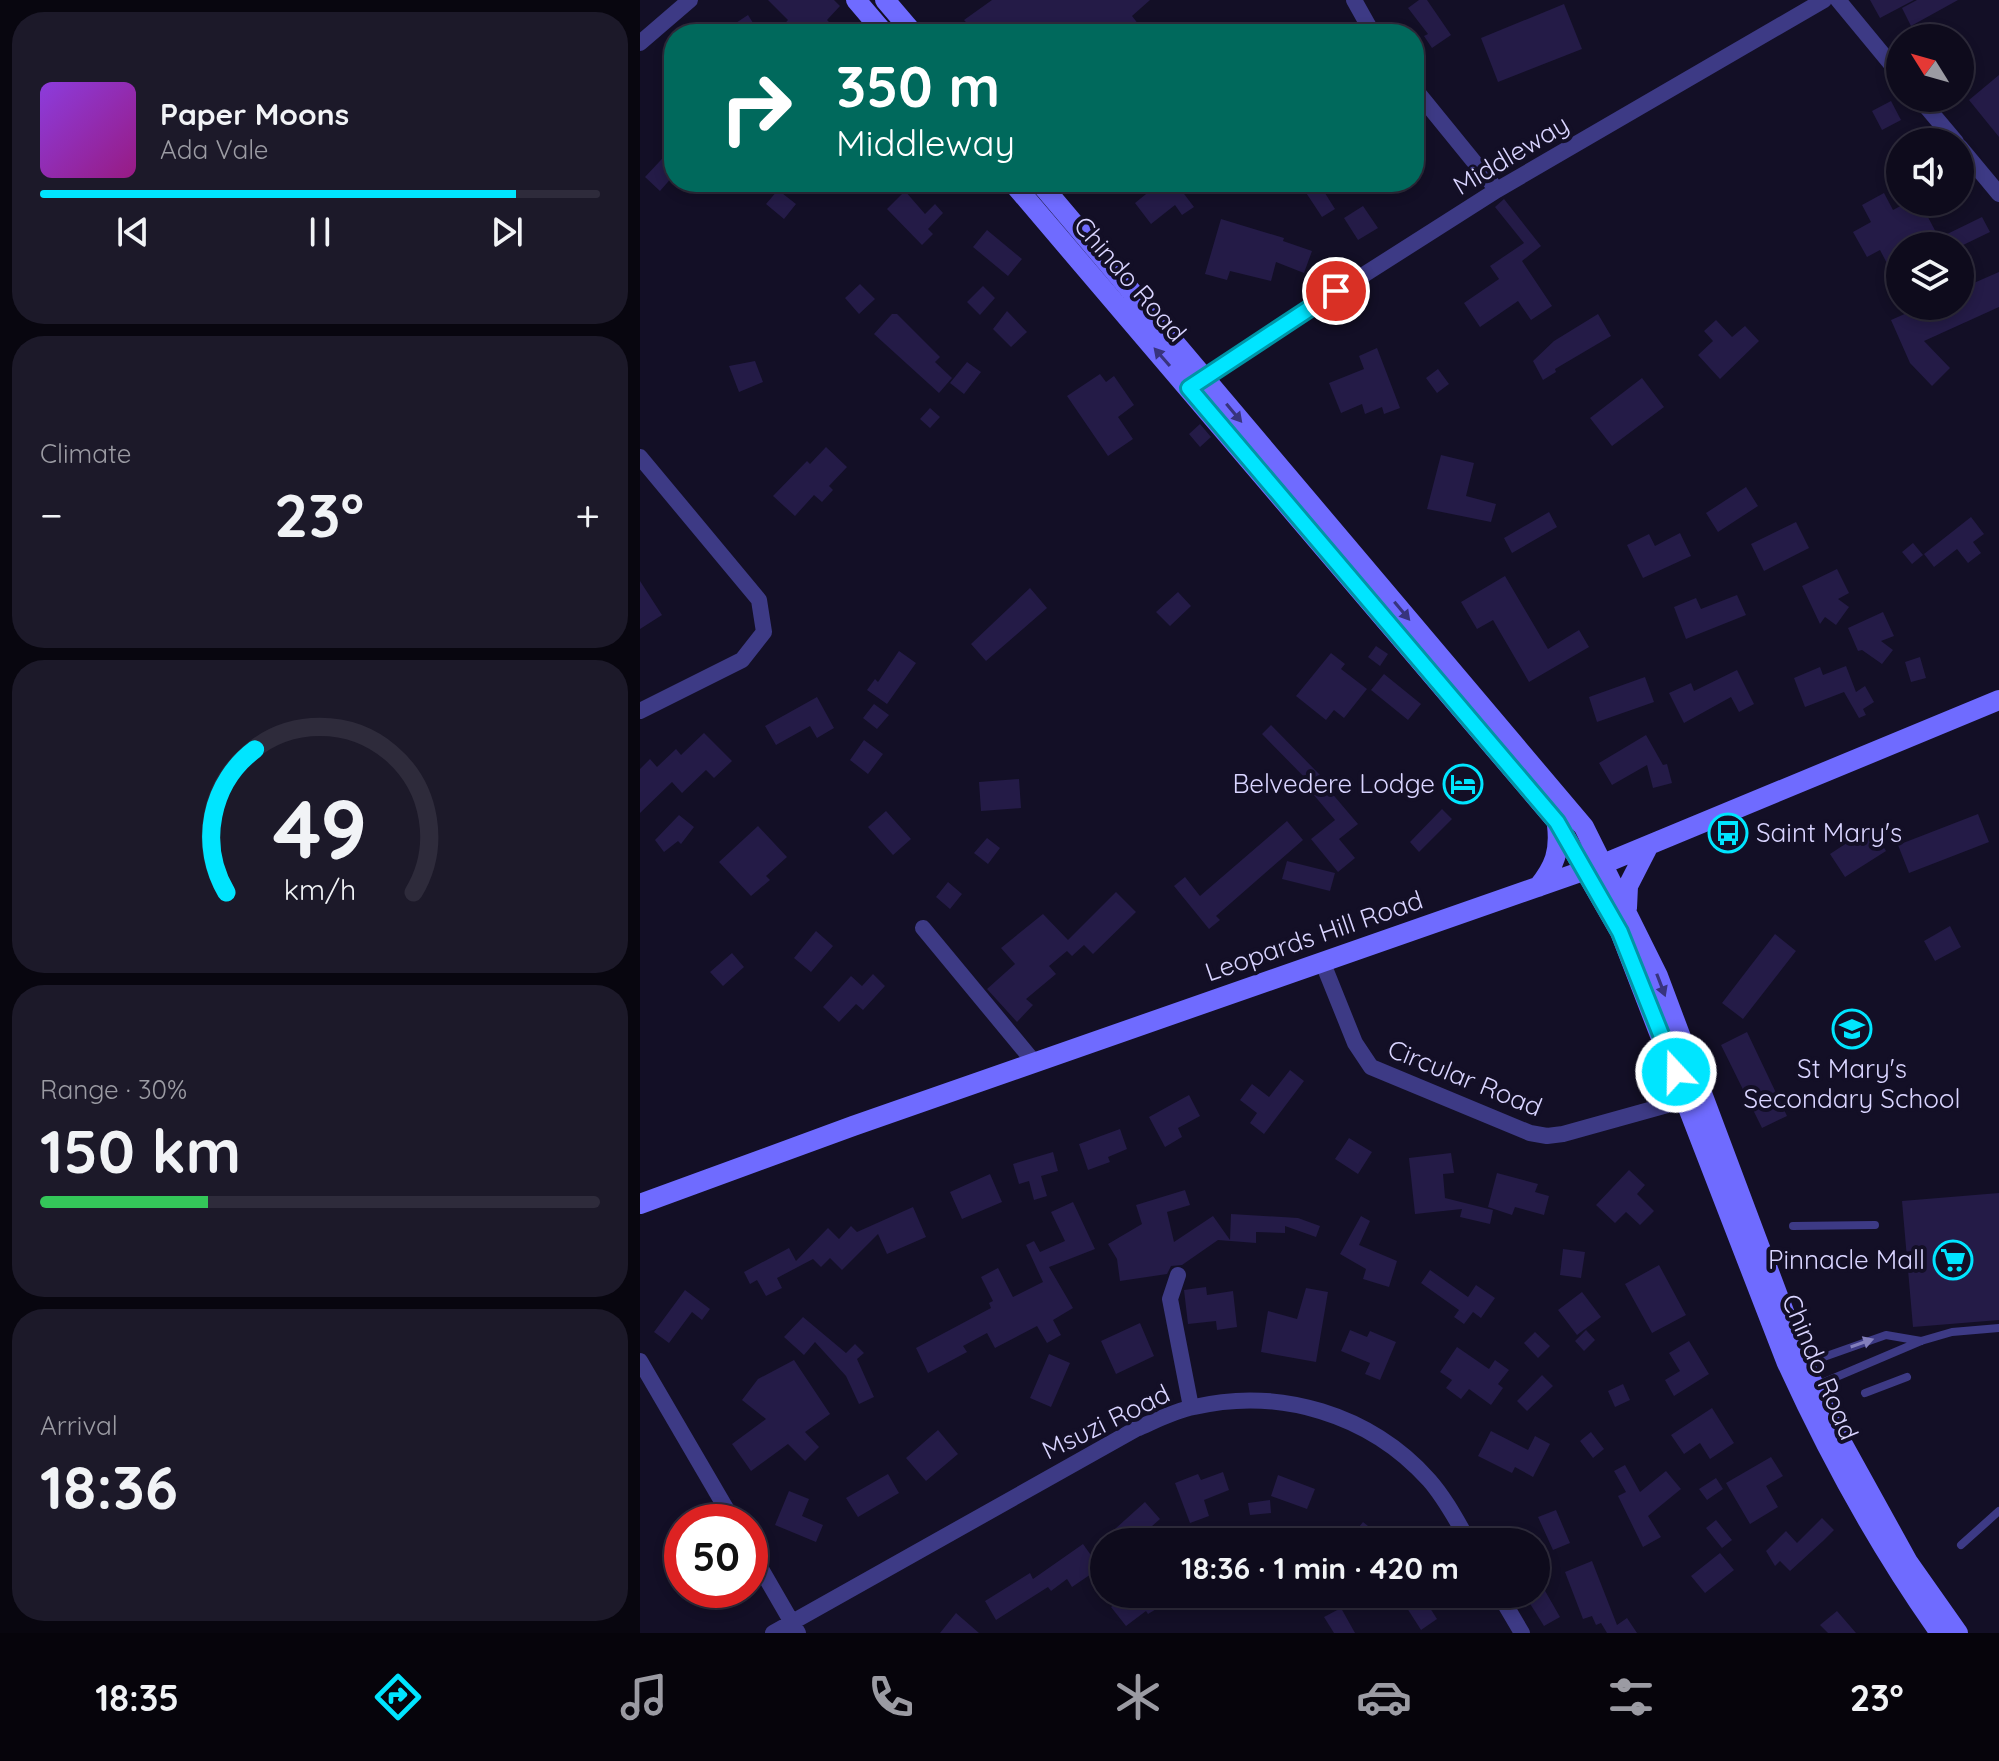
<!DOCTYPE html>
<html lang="en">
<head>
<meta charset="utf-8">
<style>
	body { margin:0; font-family:Quicksand,sans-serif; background:#1c1929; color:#f1f3f6; height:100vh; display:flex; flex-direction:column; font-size:30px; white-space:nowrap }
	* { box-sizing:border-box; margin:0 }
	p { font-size:26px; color:#9b9ba3 }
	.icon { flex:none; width:44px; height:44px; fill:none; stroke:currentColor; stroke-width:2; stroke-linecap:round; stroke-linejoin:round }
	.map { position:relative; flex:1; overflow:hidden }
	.panel { display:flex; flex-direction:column; gap:12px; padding:12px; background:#08060f; width:640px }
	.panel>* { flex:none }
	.hud { position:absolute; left:24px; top:24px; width:760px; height:168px; border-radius:32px; box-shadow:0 4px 12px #0003,0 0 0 2px #2e2b3b; background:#00695c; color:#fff; overflow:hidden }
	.needle { width:52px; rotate:307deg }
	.buttons { position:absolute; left:1246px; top:24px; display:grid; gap:16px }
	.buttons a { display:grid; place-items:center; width:88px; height:88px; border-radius:50%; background:#0e0b1c; box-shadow:0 4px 12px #0003,0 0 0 2px #2e2b3b; font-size:40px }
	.speed { position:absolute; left:24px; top:1504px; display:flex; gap:16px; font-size:40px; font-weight:700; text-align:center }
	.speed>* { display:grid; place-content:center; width:104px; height:104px; border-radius:50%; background:#0e0b1c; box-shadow:0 4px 12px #0003,0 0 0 2px #2e2b3b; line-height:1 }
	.speed .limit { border:12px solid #d22; background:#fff; color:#111 }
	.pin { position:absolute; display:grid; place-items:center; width:68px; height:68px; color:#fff; margin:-34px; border:4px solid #fff; border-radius:50%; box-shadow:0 2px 8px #0007 }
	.me { position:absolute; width:88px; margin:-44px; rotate:339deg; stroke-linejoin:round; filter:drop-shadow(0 0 6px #0008) }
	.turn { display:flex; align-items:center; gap:28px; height:168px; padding:0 40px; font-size:36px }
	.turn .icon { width:104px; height:104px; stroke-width:2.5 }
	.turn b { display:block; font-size:56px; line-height:68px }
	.big { font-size:60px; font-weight:800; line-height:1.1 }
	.panel .tile { flex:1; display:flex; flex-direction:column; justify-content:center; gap:12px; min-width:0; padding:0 28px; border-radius:32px; background:#1c1929 }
	.panel .dial { align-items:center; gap:0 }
	.dial svg { height:208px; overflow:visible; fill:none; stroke:#2e2b3b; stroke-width:7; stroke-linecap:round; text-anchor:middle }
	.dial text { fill:#f1f3f6; stroke:none }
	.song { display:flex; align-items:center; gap:24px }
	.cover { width:96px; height:96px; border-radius:12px; background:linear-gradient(135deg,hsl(270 70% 55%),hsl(310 70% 35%)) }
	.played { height:8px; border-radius:4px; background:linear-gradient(90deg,#00e5ff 85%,#2e2b3b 85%) }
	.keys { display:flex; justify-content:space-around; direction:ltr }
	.heat { display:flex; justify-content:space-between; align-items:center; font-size:44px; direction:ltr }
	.charge { height:12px; border-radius:6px; background:linear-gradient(90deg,#34c759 30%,#2e2b3b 0) }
	.trip { position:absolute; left:450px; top:1528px; width:460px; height:80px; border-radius:40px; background:#0e0b1c; box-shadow:0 4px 12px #0003,0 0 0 2px #2e2b3b; font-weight:800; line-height:80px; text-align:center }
	.dock { display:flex; height:128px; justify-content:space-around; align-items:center; background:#06040b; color:#9b9ba3 }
	.dock .icon { width:56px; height:56px }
	.dock .on { color:#00e5ff }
	.dock b { font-size:36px; color:#f1f3f6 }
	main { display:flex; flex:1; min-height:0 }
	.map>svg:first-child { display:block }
</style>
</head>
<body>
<main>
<section class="panel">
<div class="tile">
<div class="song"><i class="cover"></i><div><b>Paper Moons</b><p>Ada Vale</p></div></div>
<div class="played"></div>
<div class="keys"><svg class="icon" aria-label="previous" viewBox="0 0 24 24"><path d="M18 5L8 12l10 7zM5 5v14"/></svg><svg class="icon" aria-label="pause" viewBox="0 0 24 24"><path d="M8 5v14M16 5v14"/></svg><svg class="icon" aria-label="next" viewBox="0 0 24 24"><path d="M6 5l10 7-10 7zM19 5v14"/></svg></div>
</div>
<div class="tile"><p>Climate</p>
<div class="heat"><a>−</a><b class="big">23°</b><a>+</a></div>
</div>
<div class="tile dial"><svg viewBox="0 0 100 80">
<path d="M14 69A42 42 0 1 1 86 69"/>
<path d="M14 69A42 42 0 0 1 25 14" stroke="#00e5ff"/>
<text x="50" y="56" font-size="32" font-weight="700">49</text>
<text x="50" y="72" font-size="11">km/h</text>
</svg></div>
<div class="tile"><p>Range · 30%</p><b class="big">150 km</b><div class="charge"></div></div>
<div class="tile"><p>Arrival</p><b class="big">18:36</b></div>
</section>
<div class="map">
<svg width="1359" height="1633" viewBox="0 0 1359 1633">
	<rect width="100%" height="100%" fill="#130f26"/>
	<!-- building -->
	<path fill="#241b47" d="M128 0H194L200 6 187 20 201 34H135L148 20Z
		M352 0H510L492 16 506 34H337L324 20Z
		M779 0H787L811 35 792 48 784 36 788 34 768 8Z
		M1230 0H1274L1240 18Z
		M1277 0H1318L1271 26 1262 8Z
		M924 4 942 49 858 82 841 38Z
		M108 15 120 34H79Z
		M1359 75V137L1329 100Z
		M1251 101 1261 120 1242 130 1232 111Z
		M34 146V175L20 191 5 177Z
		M505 182H535L554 207 542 215 535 205 511 224 495 203 511 190Z
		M659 182H678L695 209 682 217Z
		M138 190 156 204 144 219 126 204Z
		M265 191 285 214 295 204 303 213 288 229 293 234 282 245 247 209Z
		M1244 193 1253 210 1268 202H1280L1299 238 1342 217 1350 232 1321 246H1260V266L1251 271 1240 250 1227 257 1213 232 1231 222 1222 205Z
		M864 199 901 246 882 261 912 306 891 320 878 301 840 327 824 303 859 279 850 266 884 243 855 207Z
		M723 206 738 228 718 240 704 218Z
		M581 219 644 238 643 241 672 251 664 273 636 262 631 281 590 271 587 280 565 274Z
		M347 230 382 259 368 276 333 247Z
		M1359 272V307L1284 341 1310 368 1292 386 1270 363 1251 320 1283 306H1320V289Z
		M220 284 235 299 219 314 205 298Z
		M343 286 355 298 340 315 327 302Z
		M367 311 387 332 371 347 353 329Z
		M252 314H257L300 357 295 362 312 378 299 393 234 334Z
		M958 314 971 336 915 369 916 372 903 380 893 361 914 341Z
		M1076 320 1092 337 1105 326 1119 341 1080 379 1058 355 1073 341 1064 331Z
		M737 348 760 408 744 414 742 407 725 414 722 404 701 413 689 383 724 369 719 356Z
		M115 361 123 382 99 392 89 366Z
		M327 362 341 372 324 394 310 383Z
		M798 369 809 384 797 393 786 378Z
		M460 374 466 382 474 376 494 405 478 417 493 439 468 456 427 396Z
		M1002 378 1024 407 972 446 950 418Z
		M290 408 300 417 290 428 280 419Z
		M560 424 571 437 560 447 549 434Z
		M186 447 207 467 189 486 193 490 182 502 174 495 155 516 133 496 167 461 170 464Z
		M801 455 834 463 826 496 856 504 851 522 787 509Z
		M1106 487 1118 506 1078 532 1066 513Z
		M909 512 917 527 872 553 864 538Z
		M1331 517 1344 534 1333 542 1341 553 1328 563 1317 549 1294 567 1284 554Z
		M1156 522 1169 548 1124 571 1111 544Z
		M1040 533 1051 556 1003 578 987 545 1009 534 1015 546Z
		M1273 543 1283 555 1272 564 1262 552Z
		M1197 569 1209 593 1198 599 1209 607 1196 625 1185 617 1180 624 1162 586Z
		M865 576 908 649 939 630 949 647 889 682 853 620 837 629 821 602Z
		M0 581 22 615 0 629Z
		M390 588 407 608 346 661 331 644Z
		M538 592 551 606 530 626 516 612Z
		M1097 595 1106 615 1046 639 1034 607 1056 598 1061 609Z
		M1243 612 1254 636 1241 641 1253 650 1242 664 1222 650 1218 651 1208 628Z
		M736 646 748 654 740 666 728 657Z
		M259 651 276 663 247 704 227 690 235 679 238 682Z
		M691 653 705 664 701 669 727 689 704 718 694 710 686 720 656 696Z
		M1280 657 1286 678 1271 682 1265 662Z
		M1206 666 1216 692 1225 686 1234 702 1223 709 1226 715 1219 718 1204 692 1165 707 1154 678 1180 667 1183 675Z
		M1097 670 1114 704 1099 712 1091 697 1044 723 1029 693 1051 683 1054 691Z
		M744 674 781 704 768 720 731 690Z
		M1005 677 1014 702 957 722 949 697Z
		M177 697 194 728 177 738 170 726 136 745 125 726Z
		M234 704 249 715 237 729 223 718Z
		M631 725 680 775 671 784 622 734Z
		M64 733 92 761 74 778 66 770 42 793 32 782 0 813V769L10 759 17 767 36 749 41 755Z
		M1006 735 1023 765 1027 764 1032 783 1013 788 1007 765 972 785 959 763Z
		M224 740 243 754 228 774 210 760Z
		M379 779 381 808 341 811 339 782Z
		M684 784 718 824 699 839 715 858 698 872 671 839 695 820 673 794Z
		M802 809 812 819 779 852 770 842Z
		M246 811 271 839 253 855 228 827Z
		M1338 814 1349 842 1269 873 1258 845Z
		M39 815 54 827 41 844 38 841 24 852 15 840Z
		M647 821 663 840 576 916 580 920 569 929 534 886 545 877 560 896Z
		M118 826 147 857 126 876 130 880 111 896 79 862Z
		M1231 827 1246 851 1205 877 1190 854Z
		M347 838 360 848 348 864 334 853Z
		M647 861 695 873 690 891 642 879Z
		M308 882 322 894 310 909 296 897Z
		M476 892 496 912 453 954 444 945 432 956 427 951 409 966 416 974 386 999 393 1005 377 1022 347 989 375 964 361 948 403 914 428 940Z
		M1310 926 1321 947 1295 961 1284 941Z
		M176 931 193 946 171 972 154 958Z
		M1135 934 1156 951 1103 1019 1082 1003Z
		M92 953 104 967 83 986 70 972Z
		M233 974 245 986 223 1010 216 1004 199 1022 183 1007 211 976 222 986Z
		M1107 1032 1147 1116 1122 1128 1081 1045Z
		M650 1070 664 1081 624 1134 610 1123 617 1113 600 1100 612 1084 629 1097Z
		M549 1095 560 1116 538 1128 542 1137 525 1147 509 1117Z
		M480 1129 487 1149 468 1157 470 1162 448 1170 439 1144Z
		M709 1138 732 1152 718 1174 695 1159Z
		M413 1152 418 1171 401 1176 407 1196 394 1200 389 1181 379 1184 373 1164Z
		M811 1153 814 1173 803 1174 805 1198 853 1210 850 1224 820 1217 822 1209 775 1214 769 1158Z
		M989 1170 1005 1185 997 1194 1014 1211 1000 1225 986 1212 975 1223 956 1205Z
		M857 1173 898 1184 895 1192 909 1196 904 1215 875 1207 872 1215 848 1207Z
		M350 1174 362 1202 322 1219 310 1192Z
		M545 1190 550 1205 527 1212 534 1242 573 1216 590 1240 591 1214 658 1218 680 1226 676 1237 645 1226V1233L616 1232V1243L578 1240 542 1265 531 1266 527 1274 480 1281 477 1259 468 1244 502 1224 496 1205Z
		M1359 1193V1320L1273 1327 1262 1201Z
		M433 1202 455 1249 409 1267 433 1308 413 1320 421 1335 407 1343 397 1326 355 1348 347 1333 323 1346 327 1352 288 1373 276 1348 351 1308 349 1303 353 1301 341 1277 358 1268 373 1297 403 1282 386 1245 394 1241 400 1252 425 1241 411 1212Z
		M273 1207 286 1237 247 1254 238 1234 202 1270 190 1258 181 1267 173 1259 137 1278 142 1288 126 1296 117 1280 110 1284 104 1272 149 1248 156 1261 188 1228 199 1239 211 1226 217 1232Z
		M721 1216 730 1221 719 1245 757 1261 749 1287 723 1279 726 1269 700 1254Z
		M923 1249 945 1252 941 1278 920 1275Z
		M1019 1265 1046 1315 1012 1333 985 1284Z
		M790 1270 828 1297 836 1285 855 1298 841 1318 833 1312 824 1324 814 1317 819 1310 781 1283Z
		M566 1287 567 1295 593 1291 597 1327 577 1330 576 1321 548 1324 544 1290Z
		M666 1288 688 1292 676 1362 621 1352 628 1311 657 1319Z
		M45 1290 70 1309 62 1320 52 1312 29 1343 14 1332Z
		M942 1292 961 1317 937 1335 918 1310Z
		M163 1317 206 1353 215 1344 224 1353 217 1359 234 1397 219 1404 206 1376 175 1342 164 1355 144 1337Z
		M500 1323 514 1356 476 1374 461 1341Z
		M710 1330 727 1337 730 1331 756 1342 740 1380 725 1374 730 1363 701 1351Z
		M946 1330 955 1340 944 1351 935 1341Z
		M895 1332 910 1346 898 1358 884 1343Z
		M1049 1341 1069 1374 1034 1396 1025 1380 1040 1371 1029 1353Z
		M817 1347 849 1369 855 1360 869 1370 858 1384 863 1388 851 1405 829 1389 821 1399 806 1388 812 1380 800 1372Z
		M409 1354 430 1363 411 1407 390 1398Z
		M154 1360 190 1414 165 1432 179 1447 165 1461 148 1444 111 1471 92 1444 126 1419 102 1400 118 1379Z
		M902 1375 913 1386 887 1411 877 1401Z
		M983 1384 990 1400 975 1407 968 1391Z
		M1072 1408 1094 1443 1070 1459 1060 1443 1044 1454 1031 1435Z
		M298 1430 318 1454 286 1481 266 1458Z
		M851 1431 888 1450 895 1436 910 1444 893 1477 875 1467 872 1473 838 1456Z
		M951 1432 964 1449 953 1458 940 1441Z
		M1131 1457 1143 1476 1126 1486 1138 1507 1110 1524 1086 1483Z
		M985 1465 1000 1492 1026 1471 1041 1489 1008 1516 1021 1537 1003 1547 978 1496 986 1492 974 1471Z
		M583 1472 589 1490 564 1500 569 1516 550 1523 535 1483 558 1474 561 1480Z
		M248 1474 259 1493 218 1517 206 1498Z
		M638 1475 675 1489 667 1509 631 1496Z
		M1076 1478 1083 1489 1067 1500 1059 1489Z
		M149 1491 169 1499 162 1516 183 1525 176 1542 135 1525Z
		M630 1500 631 1513 610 1515 608 1503Z
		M505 1502 520 1519 494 1542H487L475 1529Z
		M916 1510 930 1543 913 1550 898 1517Z
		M1182 1518 1194 1530 1183 1541 1150 1571 1140 1561 1135 1566 1126 1551 1146 1531 1157 1543Z
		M1076 1520 1092 1540 1082 1548 1066 1528Z
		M723 1522 748 1542H707Z
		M443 1544 460 1568 432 1587 427 1579 411 1591 408 1587 356 1620 345 1601 390 1573 393 1579Z
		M1080 1553 1094 1570 1065 1593 1051 1576Z
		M952 1561 977 1625 987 1618 997 1633H967L961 1623 956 1625 952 1616 943 1619 925 1572Z
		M896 1575 920 1617 904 1626 884 1594H896Z
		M506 1594H541L508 1614 506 1611 486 1626 471 1607 486 1595 492 1603Z
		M758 1594H781L797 1619 781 1630Z
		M701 1608 715 1633H694L684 1617Z
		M1197 1611 1216 1633H1188L1180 1625Z
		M316 1613 339 1633H300Z"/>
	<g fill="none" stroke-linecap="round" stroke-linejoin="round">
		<!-- lane -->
		<path stroke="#3d3a85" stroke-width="8" d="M1153 1226 1235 1225
			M1164 1364 1246 1335 1281 1341
			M1175 1386 1281 1341 1312 1332 1359 1328
			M1225 1393 1267 1377
			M1321 1545 1359 1511"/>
		<!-- street -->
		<path stroke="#3d3a85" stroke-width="16" d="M714 0 733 34
			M1198 0 1260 75
			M0 43 50 0
			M774 88 857 190
			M1279 98 1316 142
			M1320 147 1359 194
			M557 381 857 190 1184 0
			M0 457 119 600 124 632 102 660 0 711
			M283 928 394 1062
			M682 961 715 1043 731 1067 890 1133 907 1136 923 1134 1056 1097
			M538 1275 530 1299 551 1407
			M0 1361 94 1522
			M110 1550 158 1633
			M859 1594 882 1633
			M133 1633 496 1429C515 1421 534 1411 554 1407 639 1387 730 1414 789 1480 805 1498 817 1521 829 1542"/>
		<!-- secondary -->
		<path stroke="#6f6bff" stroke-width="20" d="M216 0 245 34
			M245 0 274 34
			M372 182 917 822 980 932 1146 1361C1190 1458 1239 1547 1300 1633
			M399 182 944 827 1018 976 1161 1357 1190 1421 1268 1562 1318 1633
			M898 887C915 866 920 851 917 825
			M987 908 988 886 1009 845
			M0 1204 213 1126 963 864 1359 700"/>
	</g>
	<!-- one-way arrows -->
	<defs><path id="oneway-solid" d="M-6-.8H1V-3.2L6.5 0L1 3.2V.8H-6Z" transform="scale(2)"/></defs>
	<g fill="#38347d">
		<use href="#oneway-solid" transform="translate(522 357) rotate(-131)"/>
		<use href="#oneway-solid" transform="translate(594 413) rotate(50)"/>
		<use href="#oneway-solid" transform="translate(762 611) rotate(50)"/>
		<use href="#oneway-solid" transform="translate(1021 985) rotate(69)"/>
	</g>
	<use fill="#837fbc" href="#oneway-solid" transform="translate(1222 1343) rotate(-19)"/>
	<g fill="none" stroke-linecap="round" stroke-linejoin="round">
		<defs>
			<path id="route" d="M696 291 549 388 917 822 980 932 1036 1072"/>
		</defs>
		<!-- route casing -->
		<use href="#route" stroke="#0095a6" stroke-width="20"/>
		<!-- route -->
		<use href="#route" stroke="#00e5ff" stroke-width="14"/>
	</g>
	<!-- icons -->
	<defs>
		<symbol id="hotel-ring" viewBox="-11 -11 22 22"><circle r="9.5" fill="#130f26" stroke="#00e5ff" stroke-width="1.5"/><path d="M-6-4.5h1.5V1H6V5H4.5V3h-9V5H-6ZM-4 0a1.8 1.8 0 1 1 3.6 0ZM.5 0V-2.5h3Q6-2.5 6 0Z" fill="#00e5ff"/></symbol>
		<symbol id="bus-ring" viewBox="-11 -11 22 22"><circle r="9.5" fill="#130f26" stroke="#00e5ff" stroke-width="1.5"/><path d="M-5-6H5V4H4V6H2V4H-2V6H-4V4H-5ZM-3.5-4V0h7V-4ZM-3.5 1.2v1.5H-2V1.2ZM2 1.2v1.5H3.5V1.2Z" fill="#00e5ff"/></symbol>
		<symbol id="school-ring" viewBox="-11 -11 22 22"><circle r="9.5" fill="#130f26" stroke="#00e5ff" stroke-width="1.5"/><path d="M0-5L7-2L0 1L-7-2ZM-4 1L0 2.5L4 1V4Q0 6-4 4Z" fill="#00e5ff"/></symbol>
		<symbol id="supermarket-ring" viewBox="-11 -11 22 22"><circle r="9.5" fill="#130f26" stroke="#00e5ff" stroke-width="1.5"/><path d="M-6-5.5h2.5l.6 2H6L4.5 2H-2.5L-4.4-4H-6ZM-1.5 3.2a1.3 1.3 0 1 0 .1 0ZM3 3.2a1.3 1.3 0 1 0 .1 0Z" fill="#00e5ff"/></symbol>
	</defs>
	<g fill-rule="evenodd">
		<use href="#hotel-ring" x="801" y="762" width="44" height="44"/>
		<use href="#bus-ring" x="1066" y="811" width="44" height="44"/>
		<use href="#school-ring" x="1190" y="1007" width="44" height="44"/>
		<use href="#supermarket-ring" x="1291" y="1238" width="44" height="44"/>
	</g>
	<g text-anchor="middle" stroke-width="8" stroke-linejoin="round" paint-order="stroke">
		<!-- street labels -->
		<g font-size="26" fill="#d9d4ff" stroke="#130f26">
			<text transform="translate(871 155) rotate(-31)" y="9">Middleway</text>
			<text transform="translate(490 279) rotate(49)" y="9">Chindo Road</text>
			<text transform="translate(674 936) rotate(-19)" y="9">Leopards Hill Road</text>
			<text transform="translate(825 1078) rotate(22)" y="9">Circular Road</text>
			<text transform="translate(1180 1367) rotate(67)" y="9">Chindo Road</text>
			<text transform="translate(466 1422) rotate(-26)" y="9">Msuzi Road</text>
		</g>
		<!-- poi labels -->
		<g font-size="26" fill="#d9d4ff" stroke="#130f26" text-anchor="end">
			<text x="795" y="793">Belvedere Lodge</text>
			<text x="1116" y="842" text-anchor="start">Saint Mary's</text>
			<text x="1212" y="1078" text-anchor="middle">St Mary's<tspan x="1212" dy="30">Secondary School</tspan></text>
			<text x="1285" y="1269">Pinnacle Mall</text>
		</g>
	</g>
</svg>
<div class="buttons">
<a><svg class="needle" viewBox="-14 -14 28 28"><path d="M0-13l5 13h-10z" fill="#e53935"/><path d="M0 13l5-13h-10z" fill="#9b9ba3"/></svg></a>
<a><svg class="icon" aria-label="sound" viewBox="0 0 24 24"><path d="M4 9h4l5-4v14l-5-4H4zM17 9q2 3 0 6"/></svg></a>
<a><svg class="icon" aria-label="layers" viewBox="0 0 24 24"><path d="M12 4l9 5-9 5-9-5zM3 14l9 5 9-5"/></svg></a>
</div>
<div class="speed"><div class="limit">50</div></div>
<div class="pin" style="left:696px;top:291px;background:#d93025"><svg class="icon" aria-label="arrive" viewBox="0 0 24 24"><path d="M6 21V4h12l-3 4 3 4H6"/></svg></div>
<svg class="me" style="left:1036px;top:1072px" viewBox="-20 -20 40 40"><circle r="17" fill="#00e5ff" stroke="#fff" stroke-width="3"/><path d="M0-11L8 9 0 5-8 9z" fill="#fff"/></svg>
<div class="trip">18:36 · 1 min · 420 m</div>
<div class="hud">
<div class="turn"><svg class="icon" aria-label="right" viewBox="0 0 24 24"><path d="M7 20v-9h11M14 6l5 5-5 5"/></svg><div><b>350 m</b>Middleway</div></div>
</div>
</div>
</main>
<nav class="dock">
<b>18:35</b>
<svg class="icon on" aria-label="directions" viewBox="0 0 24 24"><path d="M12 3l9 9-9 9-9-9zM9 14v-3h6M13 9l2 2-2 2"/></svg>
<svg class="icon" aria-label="music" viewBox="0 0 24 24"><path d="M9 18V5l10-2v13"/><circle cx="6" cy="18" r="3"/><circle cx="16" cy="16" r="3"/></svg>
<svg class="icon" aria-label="phone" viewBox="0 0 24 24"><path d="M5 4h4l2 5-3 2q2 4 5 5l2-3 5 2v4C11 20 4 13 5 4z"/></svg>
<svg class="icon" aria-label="climate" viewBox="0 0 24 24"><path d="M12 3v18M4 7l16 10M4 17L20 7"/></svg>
<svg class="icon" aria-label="car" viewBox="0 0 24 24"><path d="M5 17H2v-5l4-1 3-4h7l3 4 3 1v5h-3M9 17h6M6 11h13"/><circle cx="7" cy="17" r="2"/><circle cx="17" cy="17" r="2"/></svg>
<svg class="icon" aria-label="filters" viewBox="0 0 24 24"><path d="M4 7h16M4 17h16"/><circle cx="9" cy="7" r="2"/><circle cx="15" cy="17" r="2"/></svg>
<b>23°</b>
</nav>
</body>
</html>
